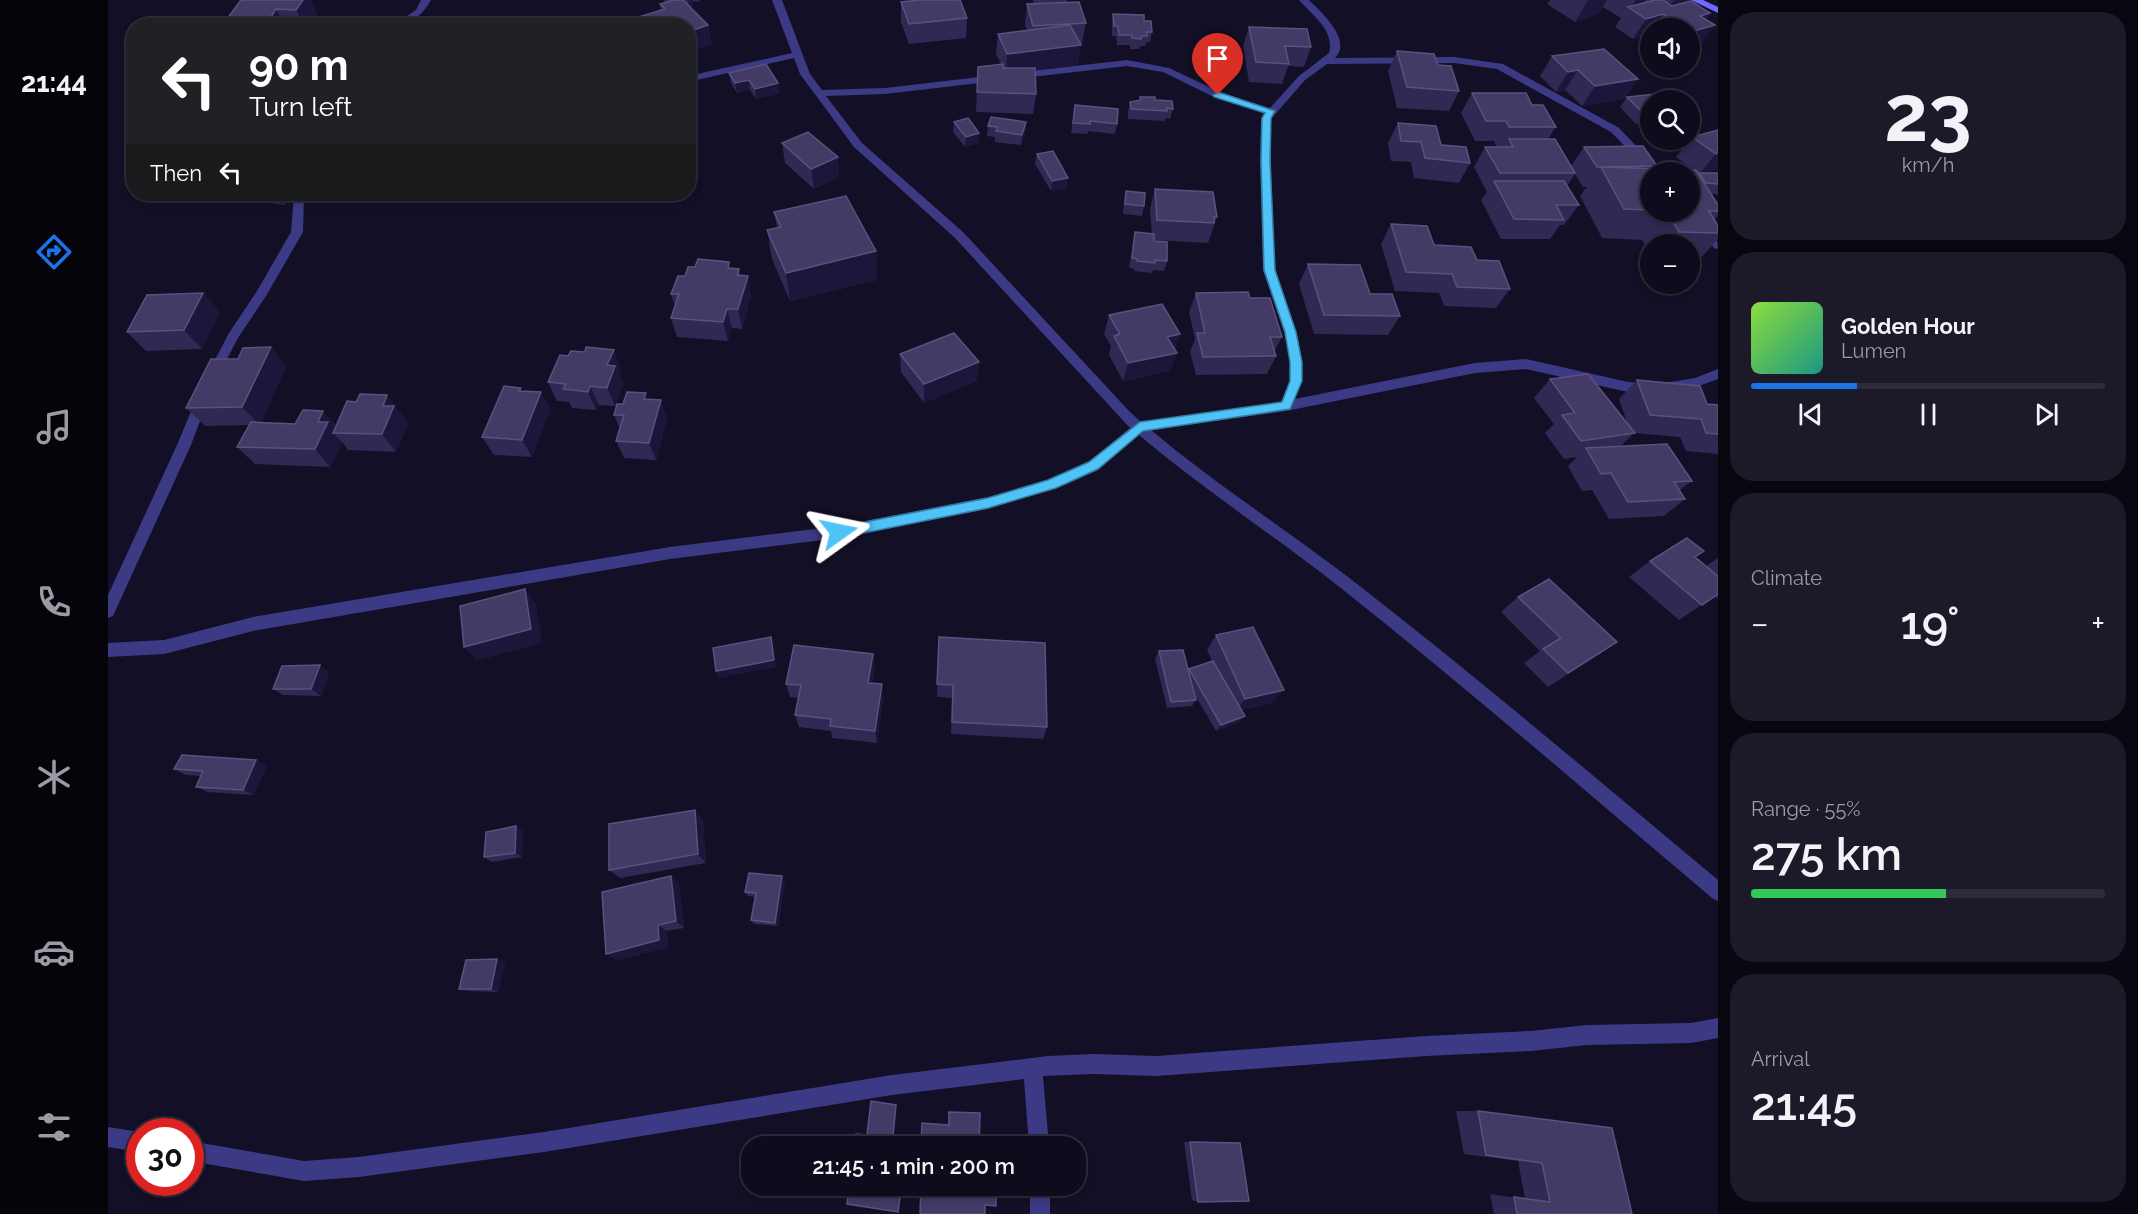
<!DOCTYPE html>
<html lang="en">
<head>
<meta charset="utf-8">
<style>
	body { margin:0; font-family:Raleway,sans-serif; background:#1c1929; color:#f1f3f6; height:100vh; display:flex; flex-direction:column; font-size:22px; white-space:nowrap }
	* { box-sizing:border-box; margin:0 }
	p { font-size:20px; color:#9b9ba3 }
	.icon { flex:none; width:33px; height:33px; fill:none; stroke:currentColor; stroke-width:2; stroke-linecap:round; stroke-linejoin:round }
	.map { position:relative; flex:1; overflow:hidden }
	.panel { display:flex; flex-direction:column; gap:12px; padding:12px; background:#08060f; width:420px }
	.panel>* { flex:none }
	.banner { position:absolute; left:18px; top:18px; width:570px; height:183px; border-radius:24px; box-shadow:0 3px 9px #0003,0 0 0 2px #2e2b3b; background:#202124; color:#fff; overflow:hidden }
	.fabs { position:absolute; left:1532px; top:18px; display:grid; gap:12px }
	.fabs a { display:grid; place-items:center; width:60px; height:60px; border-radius:50%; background:#0e0b1c; box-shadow:0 3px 9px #0003,0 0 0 2px #2e2b3b; font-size:30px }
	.speed { position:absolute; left:18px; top:1118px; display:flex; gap:12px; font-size:30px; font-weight:700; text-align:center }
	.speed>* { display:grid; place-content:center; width:78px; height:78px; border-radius:50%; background:#0e0b1c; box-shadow:0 3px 9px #0003,0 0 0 2px #2e2b3b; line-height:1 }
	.speed .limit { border:9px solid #d22; background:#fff; color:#111 }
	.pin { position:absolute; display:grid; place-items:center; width:51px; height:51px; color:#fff; margin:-62px -26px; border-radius:50% 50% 50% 0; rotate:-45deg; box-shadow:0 0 6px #0007 }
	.pin .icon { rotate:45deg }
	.me { position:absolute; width:66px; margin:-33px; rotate:78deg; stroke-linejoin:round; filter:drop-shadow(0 0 4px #0008) }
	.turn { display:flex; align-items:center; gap:21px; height:126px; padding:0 24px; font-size:27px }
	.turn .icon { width:78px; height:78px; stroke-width:2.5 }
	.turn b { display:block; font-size:42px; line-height:51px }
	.then { display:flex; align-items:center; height:57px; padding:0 24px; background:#0003; gap:12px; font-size:22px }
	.big { font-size:45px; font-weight:600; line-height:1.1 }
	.panel .card { flex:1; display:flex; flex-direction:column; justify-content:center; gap:9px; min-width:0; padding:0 21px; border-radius:24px; background:#1c1929 }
	.panel .dial { align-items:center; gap:0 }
	.dial b { font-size:78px; line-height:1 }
	.song { display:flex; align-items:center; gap:18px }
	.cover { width:72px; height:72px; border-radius:9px; background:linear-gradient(135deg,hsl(90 70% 55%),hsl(170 70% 35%)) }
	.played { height:6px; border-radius:3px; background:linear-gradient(90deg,#1a73e8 30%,#2e2b3b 30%) }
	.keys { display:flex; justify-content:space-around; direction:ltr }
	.heat { display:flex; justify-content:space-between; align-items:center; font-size:33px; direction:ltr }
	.charge { height:9px; border-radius:4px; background:linear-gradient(90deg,#34c759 55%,#2e2b3b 0) }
	.trip { position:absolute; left:633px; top:1136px; width:345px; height:60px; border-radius:24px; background:#0e0b1c; box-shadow:0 3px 9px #0003,0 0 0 2px #2e2b3b; font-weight:600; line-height:60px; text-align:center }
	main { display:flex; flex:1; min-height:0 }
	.dock { display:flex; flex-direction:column; width:108px; justify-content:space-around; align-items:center; background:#06040b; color:#9b9ba3 }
	.dock .icon { width:42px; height:42px }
	.dock .active { color:#1a73e8 }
	.dock b { font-size:27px; color:#f1f3f6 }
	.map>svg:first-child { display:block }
</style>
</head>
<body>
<main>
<nav class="dock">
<b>21:44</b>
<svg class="icon active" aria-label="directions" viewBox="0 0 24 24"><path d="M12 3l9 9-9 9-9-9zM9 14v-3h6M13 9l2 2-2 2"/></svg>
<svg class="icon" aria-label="music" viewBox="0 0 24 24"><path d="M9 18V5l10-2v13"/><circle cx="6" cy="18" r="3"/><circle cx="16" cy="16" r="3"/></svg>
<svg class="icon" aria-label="phone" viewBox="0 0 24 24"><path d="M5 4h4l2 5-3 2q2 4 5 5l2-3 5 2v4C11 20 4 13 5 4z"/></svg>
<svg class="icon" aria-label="climate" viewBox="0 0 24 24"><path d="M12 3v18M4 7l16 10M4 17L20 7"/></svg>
<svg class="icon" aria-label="car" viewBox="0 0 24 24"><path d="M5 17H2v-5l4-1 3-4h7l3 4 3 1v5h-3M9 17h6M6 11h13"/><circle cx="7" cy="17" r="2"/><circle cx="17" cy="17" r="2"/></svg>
<svg class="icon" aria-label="filters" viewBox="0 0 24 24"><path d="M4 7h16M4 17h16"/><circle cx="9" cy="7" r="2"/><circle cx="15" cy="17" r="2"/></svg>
</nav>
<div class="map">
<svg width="1610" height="1214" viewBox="0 0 1610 1214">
	<rect width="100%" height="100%" fill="#130f26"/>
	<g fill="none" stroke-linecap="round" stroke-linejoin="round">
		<!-- minor -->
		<path fill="#3d3a85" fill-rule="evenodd" d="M313 0H323C314 16 302 26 284 26L308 10Z
			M664 0H674L702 74 714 90 777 88 1019 60 1061 68 1114 93 1162 108 1191 76 1221 53C1227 30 1204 15 1191 0H1201C1213 12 1245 40 1227 58L1346 57 1395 64 1511 128 1553 172H1542L1503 132 1389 69 1346 63 1219 64 1197 80 1163 119C1162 155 1164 190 1165 225 1166 240 1164 257 1167 271 1178 317 1206 351 1187 399L1367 363 1418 359 1520 382 1550 384 1587 378 1610 369V379L1588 387 1550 394 1520 392 1418 369 1367 373 1178 411 1043 430C1107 484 1178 529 1244 580 1369 677 1489 779 1610 880V901L1604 898C1481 794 1360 689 1234 589 1167 536 1096 490 1031 435L990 470 949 488 880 509 731 538 562 559 145 631 56 654 0 657V643L56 640 145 617 562 547 731 526 880 497 940 480 980 462 1022 428 847 238 746 147 692 74 686 58 580 82V76L684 53ZM1019 66 1055 72 1106 97 1158 113 1153 119 1152 161 1155 270 1176 332 1182 362V381L1173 402 1033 422 1021 411 855 232 754 143 718 96 777 94Z
			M186 194H196L195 232 158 296 130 338 109 378H101L99 375 121 333 149 291 183 232Z
			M1581 201C1598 208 1610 232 1610 249L1606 248 1581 211Z
			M95 392 101 397 83 445 5 616 0 618V595L69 445 89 397Z
			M1610 1018V1038L1583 1043 1479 1045 1423 1051 1318 1056 1048 1076 986 1074 935 1076 941 1146H921L916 1079 784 1095 436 1152 251 1177 196 1181 82 1161V1141L196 1161 251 1157 436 1132 784 1075 940 1056 986 1054 1048 1056 1318 1036 1423 1031 1479 1025 1583 1023Z
			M0 1127 32 1132V1152L0 1147Z
			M922 1185H942V1214H922Z"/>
		<!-- secondary -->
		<path fill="#6f6bff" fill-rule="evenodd" d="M1583 0H1595L1610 7V13Z"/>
	</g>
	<!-- wall -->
	<path fill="#312854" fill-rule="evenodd" d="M202 0 209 14 202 26H122L119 19Z
		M556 0H592L591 2 585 1 583 8 600 25 604 45 580 26H519L518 21 553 10 552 4 557 3Z
		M919 0H959V3L978 23 974 43 972 44 970 65 927 70 928 94 925 114 868 112 870 67 893 64 888 54 890 34 919 31 917 24 919 4H925V0Z
		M1442 0H1584L1583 1 1602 13 1598 20 1592 45 1581 48V28H1542V34L1525 39 1507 27 1513 18 1495 7 1490 14 1467 22 1439 4Z
		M793 2 859 18 858 38 801 44 793 22Z
		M1005 14 1036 21 1044 32 1042 42H1038L1037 46H1032L1031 49H1022V45H1009L1008 36H1004V24Z
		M1141 27 1203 47 1196 67 1180 66 1174 84 1141 82 1135 46Z
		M1289 51 1330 65 1351 91 1341 111 1289 108 1280 71Z
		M1444 56 1530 79 1516 99 1474 106 1457 90 1448 92 1432 76Z
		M621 73 672 93 648 99 642 90 629 93 623 83Z
		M1364 93 1424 105 1448 127 1440 139 1463 166 1476 147 1549 166 1547 168 1585 170 1568 157 1584 137 1610 130V169L1595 173H1610V197L1609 194H1603L1610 205V216L1606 220 1610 226V239L1589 262H1581V244H1542V253L1534 240 1494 238 1472 196 1479 187H1475L1467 174 1459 186 1471 205 1456 225H1452L1442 239H1393L1373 200 1379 192 1366 167 1377 147H1389L1386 141H1367L1353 113ZM1542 172 1581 212H1542Z
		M1032 97 1047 100 1065 109 1062 119 1057 118V121L1020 119V112L1022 102 1032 101Z
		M1519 97 1542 100V123L1528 124 1512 107Z
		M967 105 1009 124 1007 134 980 131V134L963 133Z
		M846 122 871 143 857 147 845 132Z
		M918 122 917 132 913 145 887 142V137L879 136 880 126Z
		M1290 123 1333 145 1362 163 1351 183 1306 178 1303 162 1283 161 1280 143Z
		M674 143 731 177 706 189 677 163Z
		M929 154 959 188 943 191 927 164Z
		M1047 189 1109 217 1100 243 1046 240 1059 261 1056 271 1045 270 1044 273 1026 271V269L1021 268 1027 232 1044 234 1042 209Z
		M1018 191 1036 206 1034 216 1015 214 1016 201Z
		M104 194H130L128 196Z
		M132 194H178L181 199 177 205 137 200Z
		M195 194H246L241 203 200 201Z
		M666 212 768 251 769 280 682 301 664 259 659 230 669 228Z
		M1283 224 1326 245 1369 260 1402 289 1388 308 1336 306 1331 293 1287 291 1273 244Z
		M1200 264 1262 294 1292 316 1280 335 1206 334 1191 284Z
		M587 267 631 269 632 275 643 295 634 329 624 328 620 341 569 337 563 318 567 306 563 294 577 276Z
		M95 293 112 312 94 349 38 351 19 332Z
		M1088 293 1142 298 1174 337 1166 352 1168 356 1159 374 1088 375 1082 352 1087 339 1081 312Z
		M1001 315 1067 350 1069 353 1062 371 1015 381 1001 355 1003 346 996 334Z
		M792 354 869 381 816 403 793 372Z
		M178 366 153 423 187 424 215 411 228 426 248 402 279 395 300 424 288 452 240 450 234 442 222 467 147 464 129 447 141 425 97 426 78 408Z
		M513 369 511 375 515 385 507 406 491 405 488 410 464 408 461 402 449 401 440 382Z
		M1442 379 1520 425 1511 399 1529 380 1599 404 1610 405V454L1578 451 1572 437 1526 433 1513 446 1584 481 1572 490 1577 499 1556 516 1501 519 1484 490 1474 491 1460 466 1469 457 1456 459 1437 433 1446 424 1426 398Z
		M433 392 442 410 424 457 386 455 374 437Z
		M541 400 559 418 548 460 516 458 508 441 512 429 506 415 515 404Z
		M1587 557 1598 566 1610 558V599L1607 596 1571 620 1521 577 1542 561Z
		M1410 597 1509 642 1440 687 1416 663 1432 651 1393 612Z
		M1108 635 1164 703 1134 710 1137 716 1132 722 1108 731 1087 695 1088 700 1084 706 1059 708 1047 659 1051 651 1080 669 1104 661 1099 650Z
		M831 637 939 727 935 739 843 734 844 698 829 697Z
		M765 654 767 668 764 683 775 697 769 743 724 738 723 731 691 727 687 715 691 698 682 697 678 684Z
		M221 672 213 696 175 695 165 689Z
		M159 765 146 795 100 792 88 787 93 776 78 775 66 769Z
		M587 810 595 820 598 863 512 878 501 870Z
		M415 831 414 857 384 862 376 857Z
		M677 881 670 926 646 924 643 920 647 897 640 896 637 892Z
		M571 884 576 928 559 931 560 947 509 960Z
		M397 962 390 992 360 991 351 989Z
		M1348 1111H1370L1524 1214H1386L1382 1194 1417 1199 1410 1161 1356 1154Z
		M840 1112 872 1113 871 1146 840 1124Z
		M1076 1142H1125L1090 1202 1084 1200Z
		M741 1185 794 1187 790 1212Z"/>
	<!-- shaded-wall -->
	<path fill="#1d163a" d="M195 0H202L209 14 202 26H197L188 10Z
		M580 0H585L582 10Z
		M1480 0H1499L1490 14 1467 22Z
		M1528 0H1538L1529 13 1522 9Z
		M1568 0H1584L1578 9 1556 15 1565 1Z
		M168 9 177 26H168L163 17Z
		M1602 13 1590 30 1607 25 1592 45 1581 48V35L1592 16Z
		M1555 14 1545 28H1542V34L1525 39 1538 19Z
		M600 25 604 45 580 53V32Z
		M973 45 970 65 898 74 899 54Z
		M1470 70 1457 90 1448 92 1460 72Z
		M1530 79 1516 99 1474 106 1487 86Z
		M641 80 642 90 629 93 627 83Z
		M670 83 672 93 648 99 647 89Z
		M918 122 917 132 913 145 914 135Z
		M871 133V143L857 147 858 137Z
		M1610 153V169L1591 174 1608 154Z
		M730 157 731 177 706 189 703 169Z
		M960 178 959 188 943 191 944 181Z
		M171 194H178L181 199 177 205 170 195Z
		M235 194H246L241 203Z
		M768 251 769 280 682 301 678 273Z
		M640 276 643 295 634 329 630 309Z
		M95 293 112 312 94 349 76 330Z
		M619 309 624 328 620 341 615 322Z
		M1072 334 1066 353 1059 337Z
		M163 347 178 366 152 425 134 407Z
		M506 350 513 369 511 375 515 385 507 406 499 388V365Z
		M1069 353 1062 371 1015 381 1020 363Z
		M871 362 869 381 816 403V384Z
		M482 386 491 405 488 410 480 392Z
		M433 392 442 410 424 457 414 440Z
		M279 395 300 424 288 452 274 434 275 406Z
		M553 400 559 418 548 460 541 443Z
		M215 411 230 429 225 433 234 442 222 467 207 449 210 422Z
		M417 589 428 604 434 643 369 661 356 647Z
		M663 637 665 644 668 667 611 678 608 671Z
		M765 654 767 668 762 696 760 683Z
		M212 665 221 672 213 696 203 689Z
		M774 684 775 697 769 743 767 731Z
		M1176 690 1164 703 1126 712 1137 699Z
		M1137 716 1132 722 1108 731 1113 725Z
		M148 760 159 765 146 795 135 790Z
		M587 810 595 820 598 863 590 854Z
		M408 826 415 831 414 857 407 853Z
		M563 876 571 884 576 928 568 921Z
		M674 876 677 881 670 926 667 923Z
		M550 925 559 931 560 947 509 960 498 954Z
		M389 959 397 962 390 992 383 989Z"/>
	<!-- building -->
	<path fill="#433a66" stroke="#5a527e" stroke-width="1.5" d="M133 0H195L188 10 168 9 163 17 119 19Z
		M566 0H575L600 25 580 32V26H522L518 21 557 9 552 4Z
		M811 0H852L859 18 801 24 793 2Z
		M1547 0H1555L1564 6 1583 1 1602 13 1592 16 1607 25 1583 32 1581 30V28H1578L1555 14 1538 19 1520 7Z
		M971 2 978 23 925 26 919 4Z
		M1005 14 1036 15V21H1043L1044 32H1039V36H1033V39L1024 38V35H1011L1010 26H1006Z
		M427 21H451L449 25 453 26H424Z
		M962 25 973 45 899 54 890 34Z
		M1141 27 1199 29 1203 47 1177 46 1181 64 1148 62Z
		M1496 49 1530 79 1487 86 1470 70 1460 72 1444 56Z
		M1289 51 1326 54 1330 65 1343 66 1351 91 1299 87Z
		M658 64 670 83 647 89 641 80 627 83 621 73Z
		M895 64V68H927L928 94 869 92 870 67Z
		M1567 92 1575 100H1542V113L1536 114 1519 97Z
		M1364 93H1418L1424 105H1435L1448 127H1401L1398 121H1378Z
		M1032 97H1047V100L1064 101 1065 109 1059 108V111L1023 109 1022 102 1033 100Z
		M967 105 1010 109 1009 124 982 121V124L965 123Z
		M883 117 918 122 914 135 888 131 890 127 880 126Z
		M860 118 871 133 858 137 846 122Z
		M1290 123 1328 126 1333 145 1358 147 1362 163 1317 158 1313 142 1293 141Z
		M1610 130V153L1608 154 1584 137Z
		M700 132 730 157 703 169 674 143Z
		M1401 139H1447L1467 173H1392L1377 147H1405Z
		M1535 146 1549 166 1489 167 1476 147Z
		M945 151 960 178 944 181 929 154Z
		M1493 167 1588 170 1610 205V211H1601L1610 226V233L1571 232 1559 212H1581V172H1542V210L1516 209Z
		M1591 173H1610V184L1598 183Z
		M1386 181H1456L1471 205H1448L1456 220 1406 219Z
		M1047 189 1105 192 1109 217H1106V223L1049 220Z
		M1018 191 1037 193 1036 206 1017 204Z
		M738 196 768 251 678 273 659 230 673 227 666 212Z
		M1283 224 1319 226 1326 245 1363 247 1369 260 1391 261 1402 289 1349 287 1344 274 1298 272Z
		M1027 232 1046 234V241L1059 242V261L1047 260V263L1029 261V259L1024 258Z
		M590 259 621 262 620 268 631 269 629 275 640 276 630 309H619L615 322 563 318 571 294H563L570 276H577L580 267H587Z
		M1200 264 1252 265 1262 294H1284L1292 316 1216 315Z
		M1140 292 1142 298H1162L1174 337H1162L1168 356 1095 357 1089 333H1097L1088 293Z
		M95 293 76 330 19 332 39 295Z
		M1054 304 1072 334 1059 337 1069 353 1020 363 1006 336 1012 334 1001 315Z
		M846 333 871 362 816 384 792 354Z
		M163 347 134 407 78 408 103 359H130L135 348Z
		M478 347 506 350 499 365 507 366 499 388 482 386 480 392 455 389 458 384 440 382 452 355 460 356 463 351 477 352Z
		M1480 374 1527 433 1473 441 1454 415 1467 413 1442 379Z
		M1529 380 1592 386 1599 404 1610 405V434L1598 433 1593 419 1542 415Z
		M396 386 413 388 411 391 433 392 414 440 374 437Z
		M519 392 538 393 536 399 553 400 541 443 508 441 516 415H506L509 404H515Z
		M252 394 279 395 275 406H286L274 434 225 433 239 401 248 402Z
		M195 410 215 411 210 422H220L207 449 129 447 143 422 187 424Z
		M1559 444 1584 481 1566 482 1577 499 1520 502 1503 473 1493 474 1478 448Z
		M1579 538 1596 551 1587 557 1610 576V594L1594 605 1542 561Z
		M1441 579 1509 642 1460 673 1435 649 1453 638 1410 597Z
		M417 589 423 629 356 647 352 606Z
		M1145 627 1176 690 1137 699 1108 635Z
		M663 637 666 660 608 671 605 648Z
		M831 637 937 643 939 727 844 722 845 685 829 684Z
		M686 645 765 654 760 683 774 684 767 731 722 726 723 719 687 715 693 685 678 684Z
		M1075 650 1088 700 1063 702 1051 651Z
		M1105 661 1137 716 1113 725 1081 669Z
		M212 665 203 689H165L174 666Z
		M74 755 148 760 135 790 88 787 95 771 66 769Z
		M587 810 590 854 501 870V824Z
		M408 826 407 853 376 857 378 832Z
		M641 873 674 876 667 923 643 920 648 893 637 892Z
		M563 876 568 921 550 925 551 940 498 954 494 892Z
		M389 959 383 989H351L358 960Z
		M763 1101 788 1105 784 1146H746L748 1134 759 1135Z
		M1370 1111 1504 1128 1524 1214H1409L1406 1197 1442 1202 1434 1163 1378 1155Z
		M841 1112 872 1113 871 1146H813L814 1123 841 1125Z
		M1082 1142 1132 1143 1141 1201 1090 1202Z
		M741 1185H788L787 1189 793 1190 790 1212 739 1204Z
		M813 1185H888V1206L877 1205V1214H812Z"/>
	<!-- route -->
	<path fill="#4fc3f7" stroke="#337fa1" stroke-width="1.5" d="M1110 92 1167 111 1163 118 1162 161 1167 270 1188 332 1194 362V381L1182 409 1035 431 990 469 948 488 880 508 731 538 727 536 725 532 727 528 731 527 880 498 940 480 981 462 1032 422 1174 402 1182 381V362L1177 332 1156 270 1153 161 1154 118 1157 113 1106 97 1105 95Z"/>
</svg>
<div class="fabs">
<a><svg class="icon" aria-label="sound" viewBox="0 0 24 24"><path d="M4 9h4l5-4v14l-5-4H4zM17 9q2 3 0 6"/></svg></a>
<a><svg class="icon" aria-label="search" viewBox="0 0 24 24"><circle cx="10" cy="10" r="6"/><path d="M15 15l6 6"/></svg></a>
<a>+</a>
<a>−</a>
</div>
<div class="speed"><div class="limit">30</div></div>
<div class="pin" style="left:1110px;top:95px;background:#d93025"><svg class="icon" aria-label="arrive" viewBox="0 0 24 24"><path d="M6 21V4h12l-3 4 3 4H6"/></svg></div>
<svg class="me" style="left:731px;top:532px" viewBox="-20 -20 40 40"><path d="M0-17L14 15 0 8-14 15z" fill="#4fc3f7" stroke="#fff" stroke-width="4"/></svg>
<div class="trip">21:45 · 1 min · 200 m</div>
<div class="banner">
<div class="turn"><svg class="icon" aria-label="left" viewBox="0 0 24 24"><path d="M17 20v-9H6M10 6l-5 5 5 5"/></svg><div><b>90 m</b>Turn left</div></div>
<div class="then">Then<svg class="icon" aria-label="left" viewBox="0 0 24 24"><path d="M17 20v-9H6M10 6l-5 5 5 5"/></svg></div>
</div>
</div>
<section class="panel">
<div class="card dial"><b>23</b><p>km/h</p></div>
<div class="card">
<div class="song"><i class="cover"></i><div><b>Golden Hour</b><p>Lumen</p></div></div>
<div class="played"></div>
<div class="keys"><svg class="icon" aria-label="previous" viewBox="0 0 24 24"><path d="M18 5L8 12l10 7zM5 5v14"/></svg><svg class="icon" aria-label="pause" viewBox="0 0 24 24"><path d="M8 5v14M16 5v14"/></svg><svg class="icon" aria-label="next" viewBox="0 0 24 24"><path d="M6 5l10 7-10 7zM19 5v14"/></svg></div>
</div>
<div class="card"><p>Climate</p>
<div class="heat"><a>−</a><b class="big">19°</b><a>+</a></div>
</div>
<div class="card"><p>Range · 55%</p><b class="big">275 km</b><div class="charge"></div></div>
<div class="card"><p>Arrival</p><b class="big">21:45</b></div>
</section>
</main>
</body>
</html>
